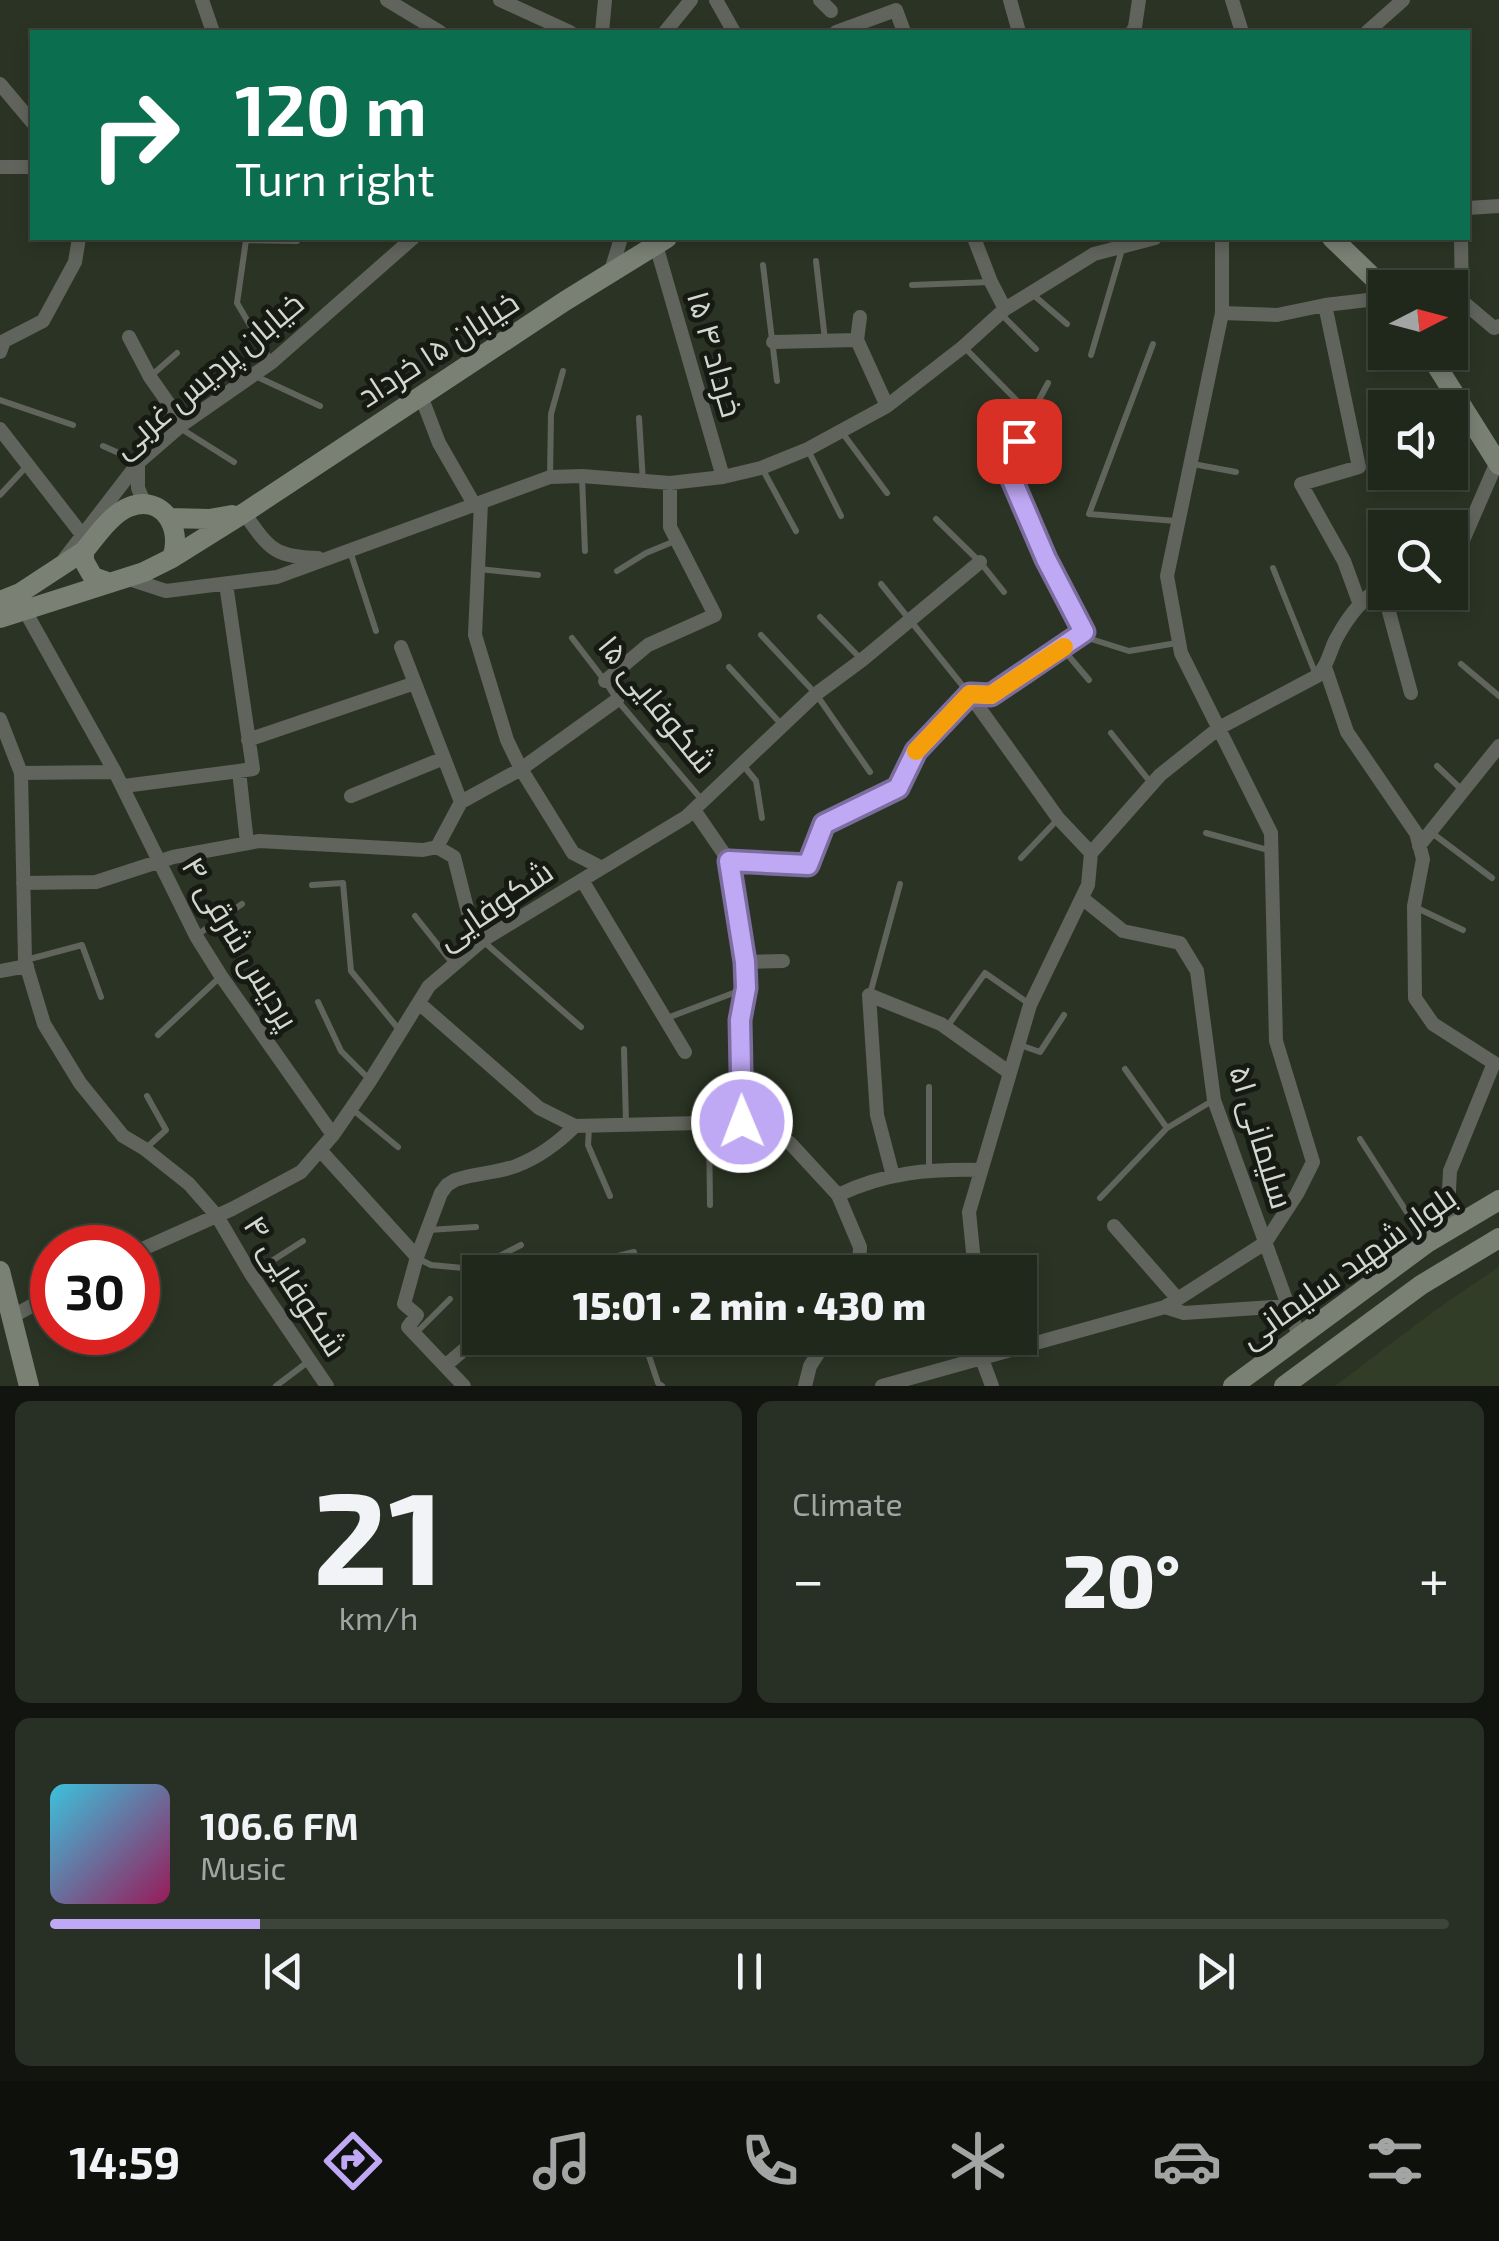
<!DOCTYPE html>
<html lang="en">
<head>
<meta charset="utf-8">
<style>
	body { margin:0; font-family:"Exo 2",Cairo,sans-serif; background:#282f24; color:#f1f3f6; height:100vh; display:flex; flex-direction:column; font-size:38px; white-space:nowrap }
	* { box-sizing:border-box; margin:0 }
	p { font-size:32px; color:#a2a5a3 }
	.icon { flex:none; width:55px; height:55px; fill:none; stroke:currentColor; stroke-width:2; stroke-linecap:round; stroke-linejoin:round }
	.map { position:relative; height:1386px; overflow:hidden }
	.panel { display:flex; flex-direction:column; gap:15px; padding:15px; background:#12150f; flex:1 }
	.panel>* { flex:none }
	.guide { position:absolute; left:30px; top:30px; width:1440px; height:210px; border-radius:0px; box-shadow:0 5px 15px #0003,0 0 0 2px #3d443a; background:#0b6e4f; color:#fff; overflow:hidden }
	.needle { width:65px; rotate:84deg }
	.tools { position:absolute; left:1368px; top:270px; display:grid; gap:20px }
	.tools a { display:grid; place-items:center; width:100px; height:100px; border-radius:0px; background:#20271b; box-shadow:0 5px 15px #0003,0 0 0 2px #3d443a; font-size:50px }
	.speed { position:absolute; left:30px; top:1225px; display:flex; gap:20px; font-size:50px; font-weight:700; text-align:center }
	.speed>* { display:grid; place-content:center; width:130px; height:130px; border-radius:50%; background:#20271b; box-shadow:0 5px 15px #0003,0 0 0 2px #3d443a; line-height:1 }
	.speed .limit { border:15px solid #d22; background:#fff; color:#111 }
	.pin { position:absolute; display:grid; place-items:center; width:85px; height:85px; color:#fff; margin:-42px; border-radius:20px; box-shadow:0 5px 15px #0006 }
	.me { position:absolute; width:110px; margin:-55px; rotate:359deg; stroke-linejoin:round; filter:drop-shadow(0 0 8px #0008) }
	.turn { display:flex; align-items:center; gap:35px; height:210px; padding:0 40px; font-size:45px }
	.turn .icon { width:130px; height:130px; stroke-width:2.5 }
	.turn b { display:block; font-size:70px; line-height:85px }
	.big { font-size:75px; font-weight:800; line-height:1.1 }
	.panel .tile { flex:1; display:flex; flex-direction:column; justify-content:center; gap:15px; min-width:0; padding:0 35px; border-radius:15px; background:#282f24 }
	.panel .dial { align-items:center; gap:0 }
	.dial b { font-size:130px; line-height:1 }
	.song { display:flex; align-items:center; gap:30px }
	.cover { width:120px; height:120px; border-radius:15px; background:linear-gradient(135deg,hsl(190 70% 55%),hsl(330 70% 35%)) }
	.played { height:10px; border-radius:5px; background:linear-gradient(90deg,#bfa8f4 15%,#3d443a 15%) }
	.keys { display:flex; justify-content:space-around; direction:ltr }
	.heat { display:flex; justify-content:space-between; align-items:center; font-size:55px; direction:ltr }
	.panel .tiles { flex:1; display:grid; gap:15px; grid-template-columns:1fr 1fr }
	.tile:last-child { grid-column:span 2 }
	.trip { position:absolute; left:462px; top:1255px; width:575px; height:100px; border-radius:0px; background:#20271b; box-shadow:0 5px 15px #0003,0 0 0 2px #3d443a; font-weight:800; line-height:100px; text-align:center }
	.menu { display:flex; height:160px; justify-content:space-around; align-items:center; background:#0d100b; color:#a2a5a3 }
	.menu .icon { width:70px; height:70px }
	.menu .current { color:#bfa8f4 }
	.menu b { font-size:45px; color:#f1f3f6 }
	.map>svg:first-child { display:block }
</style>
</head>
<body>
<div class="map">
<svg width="1499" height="1386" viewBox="0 0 1499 1386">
	<rect width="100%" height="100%" fill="#2b3424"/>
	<!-- built -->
	<path fill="#313d27" d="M1499 1267V1386H1335L1437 1309Z"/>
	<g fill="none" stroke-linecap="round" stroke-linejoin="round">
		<!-- lane -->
		<path stroke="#60645c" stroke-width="6" d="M816 261 825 340
			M763 265 777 381
			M912 285 990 282
			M1030 292 1067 324
			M1001 314 1036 349
			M1153 344 1089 514 1176 521
			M964 347 1031 415 1007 468 1046 559 1084 632 1091 639 1129 651 1177 643
			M1091 355 1123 246
			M271 361 237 303 246 240 297 241
			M152 375 177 353
			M253 375 320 406
			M0 400 73 425
			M1031 415 1048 383
			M639 418 643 482
			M180 428 234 462
			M841 431 887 493
			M103 446 137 461
			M808 450 841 516
			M1193 464 1236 472
			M763 470 796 531
			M550 477 551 414 563 371
			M582 477 585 551
			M0 495 26 467
			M936 519 980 562 1004 592
			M350 551 376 631
			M1273 568 1316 675
			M479 569 538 575
			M617 571 646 553 675 541
			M881 584 970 695H991L1084 632
			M820 617 861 659
			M761 635 816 694 870 772
			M572 638 605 681 617 700 702 800
			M1062 648 1089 680
			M1461 664 1499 696
			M729 667 782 725
			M1111 733 1151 783
			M743 765 756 781 762 818
			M1437 766 1462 790
			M1206 833 1272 851
			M1432 833 1492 878
			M1021 858 1058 819
			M730 861 808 865 824 824 899 788 916 751 969 696
			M312 885 343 883 351 971 401 1032
			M1415 907 1463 930
			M415 916 453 964
			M197 935 242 904
			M484 942 581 1027
			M26 960 82 945 101 997
			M870 994 900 884
			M318 1002 341 1051 369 1079
			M667 1018 744 989
			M947 1027 985 973 1028 1003
			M158 1035 219 978
			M1020 1045 1040 1052 1064 1015
			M624 1049 626 1122
			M1125 1069 1167 1128
			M352 1109 398 1147
			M709 1126 710 1205
			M589 1128 588 1145 610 1196
			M1360 1139 1424 1239
			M145 1149 166 1130 147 1096
			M929 1169V1087
			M1100 1198 1167 1128 1212 1101
			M428 1230 476 1227
			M419 1259 431 1265 474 1269 521 1245
			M590 1263 634 1252 637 1272
			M651 1272 669 1257
			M253 1273 303 1241
			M415 1334 450 1299
			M480 1338 510 1353
			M643 1338 658 1383 662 1386
			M276 1386 309 1361"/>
		<!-- street -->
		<path stroke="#60645c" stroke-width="14" d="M202 0 213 32
			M387 0 440 32
			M500 0 570 32
			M716 0 734 32
			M820 0 831 11
			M1010 0 1019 32
			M1232 0 1242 32
			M602 32 605 0
			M665 32 691 0
			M836 32 896 10 904 32
			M1132 32 1135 27 1139 0
			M1367 32 1403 0
			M0 84 32 122
			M0 167H32
			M1468 208 1499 206
			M974 238 991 282 1005 309
			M1461 238 1462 301 1494 328 1499 326
			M656 245 723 477
			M610 274 621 238
			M1325 305 1359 467 1301 484 1344 561 1359 602
			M1222 313 1277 315 1325 305 1385 298
			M860 317 857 340 887 406
			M129 337 150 377 183 424
			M773 342 857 340
			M0 352 4 341 43 321 75 262 79 238
			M421 396 439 443 474 504
			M0 429 83 536
			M138 462V488L145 505
			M481 503 475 635 507 740 521 769 573 853 602 868
			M244 513C269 548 273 557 318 558
			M1450 549 1461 545 1497 462
			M65 558 139 462 183 424 272 362 413 238
			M126 578 166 591 277 577 550 477 582 476 670 483 723 477 761 468 808 449 887 406 963 347 1005 309 1094 254 1155 238
			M226 584 253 769 239 771 247 843
			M1382 586 1411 693
			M24 609 115 772
			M401 647 461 802
			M1325 667 1347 732 1416 833 1423 859 1414 906 1415 998 1433 1024 1494 1063 1450 1171 1447 1230
			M605 681 648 645 715 615 670 527V483
			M970 695 1058 818 1091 853
			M0 719 21 773 25 961 44 1024 80 1083 123 1136 145 1149 189 1184 217 1216 251 1274 327 1386
			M248 740 415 683
			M21 773 115 772 196 936 221 976 333 1135
			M124 786 239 771
			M351 796 444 758
			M694 810 729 861 745 962 746 988 740 1020 742 1122
			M1419 846 1499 746
			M437 847 454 857 476 944
			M582 880 685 1052
			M23 883 96 882 173 857 259 841 423 850 437 847 461 802 521 769 617 700
			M1082 898 1123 931 1180 943 1197 971 1214 1100 1299 1336
			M745 962 783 961
			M0 971 27 966
			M420 1004 539 1108 575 1126 742 1122 790 1143 838 1195 860 1247 859 1272
			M320 1150 417 1257
			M893 1176 877 1115 869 995 941 1024 1010 1073
			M838 1195C886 1172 929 1169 981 1170
			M1114 1226 1177 1298
			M138 1251 232 1209 301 1172 333 1135 370 1081 429 986 483 940 686 817 816 694 862 660 980 562
			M975 1272 969 1212 1030 1005 1088 885 1091 853 1160 775 1219 728 1317 676C1328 665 1329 653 1336 639 1350 613 1362 600 1385 583
			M138 1283 141 1291
			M1165 1307 1184 1313 1287 1306
			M11 1317 52 1295
			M980 1338 982 1359 992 1386
			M446 1365 479 1337
			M464 1386 408 1327 417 1315 404 1304 417 1257 441 1193 447 1185 455 1180C475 1173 497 1173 516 1166 539 1157 558 1143 575 1126
			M805 1386 810 1366 828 1338
			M882 1386 1165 1307 1265 1243 1297 1194 1313 1162 1276 1041 1271 833 1181 653 1167 576 1222 313V238"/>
		<!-- secondary -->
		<path stroke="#7a8074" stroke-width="20" d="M1332 238 1385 289
			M1428 352 1499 465
			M169 518 209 519 232 515
			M172 558 244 513 565 301 667 238
			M0 601 20 593 84 551
			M0 618 144 572 172 558C183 528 163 494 129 507 111 514 96 537 84 551V561L93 577 110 583
			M0 1271 29 1386
			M1233 1386 1427 1243 1499 1200
			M1284 1386 1421 1285 1499 1238"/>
	</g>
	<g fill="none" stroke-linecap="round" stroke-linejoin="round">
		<defs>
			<path id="route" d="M742 1122 740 1020 746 988 745 962 729 861 808 865 824 824 898 788 916 751 970 694 991 695 1084 632 1046 559 1007 468 1019 441"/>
		</defs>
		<!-- route casing -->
		<use href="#route" stroke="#7c6d9f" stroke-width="25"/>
		<!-- route -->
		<use href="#route" stroke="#bfa8f4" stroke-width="18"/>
		<!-- slow -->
		<path stroke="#f59e0b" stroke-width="18" d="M916 751 970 694 991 695 1064 647"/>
	</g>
	<g text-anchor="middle" stroke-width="10" stroke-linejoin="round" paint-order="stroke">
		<!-- street labels -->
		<g font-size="32" fill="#d3d8ce" stroke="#161a13">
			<text transform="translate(438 349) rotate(-33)" y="11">خیابان ۱۵ خرداد</text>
			<text transform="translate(715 354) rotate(74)" y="11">۱۵ خرداد ۴</text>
			<text transform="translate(208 375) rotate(-40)" y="11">خیابان پردیس غربی</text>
			<text transform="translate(657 704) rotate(51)" y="11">شکوفایی ۱۵</text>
			<text transform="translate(495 905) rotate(-34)" y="11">شکوفایی</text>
			<text transform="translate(240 943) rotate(59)" y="11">پردیس شرقی ۴</text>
			<text transform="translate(1261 1137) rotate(73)" y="11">سلیمانی ۵۱</text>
			<text transform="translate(1348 1267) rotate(-35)" y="11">بلوار شهید سلیمانی</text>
			<text transform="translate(295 1286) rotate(57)" y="11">شکوفایی ۴</text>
		</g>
	</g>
</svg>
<div class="tools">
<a><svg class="needle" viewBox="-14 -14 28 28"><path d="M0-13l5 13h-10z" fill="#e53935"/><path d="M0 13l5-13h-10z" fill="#a2a5a3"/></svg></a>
<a><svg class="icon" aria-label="sound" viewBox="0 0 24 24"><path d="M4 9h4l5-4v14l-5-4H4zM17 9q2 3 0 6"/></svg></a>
<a><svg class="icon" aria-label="search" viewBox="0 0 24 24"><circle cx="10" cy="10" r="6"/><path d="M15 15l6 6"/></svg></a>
</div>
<div class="speed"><div class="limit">30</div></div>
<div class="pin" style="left:1019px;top:441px;background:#d93025"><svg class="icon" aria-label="arrive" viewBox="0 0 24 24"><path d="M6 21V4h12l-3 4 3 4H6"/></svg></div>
<svg class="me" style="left:742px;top:1122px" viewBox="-20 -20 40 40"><circle r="17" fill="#bfa8f4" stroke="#fff" stroke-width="3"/><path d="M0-11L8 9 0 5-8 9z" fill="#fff"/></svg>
<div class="trip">15:01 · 2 min · 430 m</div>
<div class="guide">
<div class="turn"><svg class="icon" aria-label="right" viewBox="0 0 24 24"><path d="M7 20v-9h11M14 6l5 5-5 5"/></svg><div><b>120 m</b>Turn right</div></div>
</div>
</div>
<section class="panel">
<div class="tiles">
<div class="tile dial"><b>21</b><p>km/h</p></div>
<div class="tile"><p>Climate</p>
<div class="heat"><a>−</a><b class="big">20°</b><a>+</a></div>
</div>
<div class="tile">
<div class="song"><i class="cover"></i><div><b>106.6 FM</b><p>Music</p></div></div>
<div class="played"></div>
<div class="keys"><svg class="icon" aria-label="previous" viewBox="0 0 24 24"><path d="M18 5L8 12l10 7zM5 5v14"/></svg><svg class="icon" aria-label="pause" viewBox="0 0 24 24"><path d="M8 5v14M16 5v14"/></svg><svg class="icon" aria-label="next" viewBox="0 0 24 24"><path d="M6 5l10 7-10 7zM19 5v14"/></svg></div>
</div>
</div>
</section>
<nav class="menu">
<b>14:59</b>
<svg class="icon current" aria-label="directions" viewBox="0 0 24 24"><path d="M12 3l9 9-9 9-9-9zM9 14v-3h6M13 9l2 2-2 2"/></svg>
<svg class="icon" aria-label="music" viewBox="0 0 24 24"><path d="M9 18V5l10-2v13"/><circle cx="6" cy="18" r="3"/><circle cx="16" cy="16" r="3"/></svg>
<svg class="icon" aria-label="phone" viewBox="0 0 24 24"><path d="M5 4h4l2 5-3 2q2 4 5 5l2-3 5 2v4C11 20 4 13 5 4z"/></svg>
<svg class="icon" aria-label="climate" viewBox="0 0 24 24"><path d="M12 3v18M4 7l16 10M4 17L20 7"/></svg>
<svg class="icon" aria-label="car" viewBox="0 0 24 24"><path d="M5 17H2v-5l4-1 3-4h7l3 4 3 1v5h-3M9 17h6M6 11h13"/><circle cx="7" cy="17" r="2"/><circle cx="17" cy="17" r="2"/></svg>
<svg class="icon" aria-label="filters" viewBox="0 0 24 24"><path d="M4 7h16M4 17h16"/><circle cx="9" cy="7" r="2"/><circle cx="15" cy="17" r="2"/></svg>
</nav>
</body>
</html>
